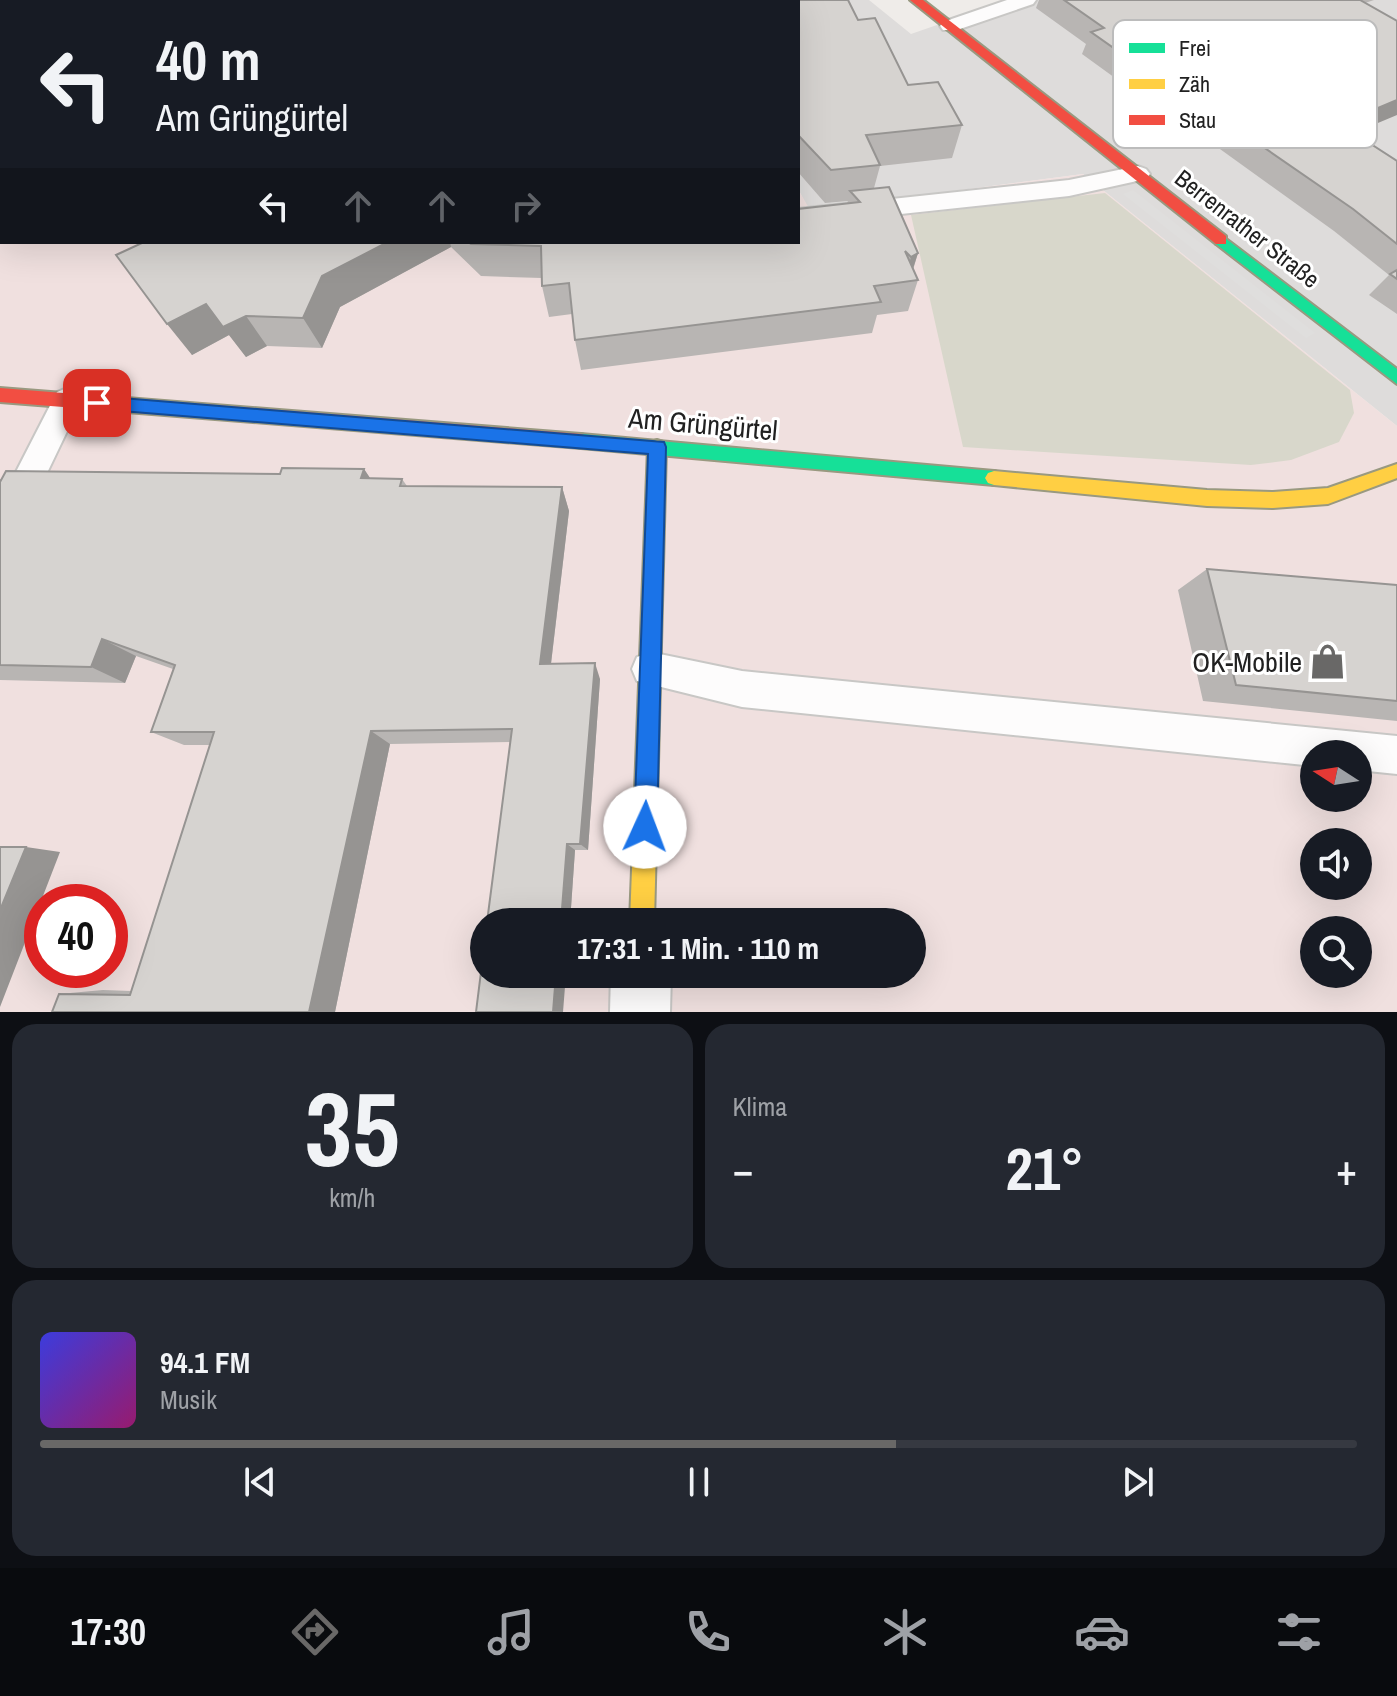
<!DOCTYPE html>
<html lang="de">
<head>
<meta charset="utf-8">
<style>
	body { margin:0; font-family:"Archivo Narrow",sans-serif; background:#242831; color:#f1f3f6; height:100vh; display:flex; flex-direction:column; font-size:30px; white-space:nowrap }
	* { box-sizing:border-box; margin:0 }
	p { font-size:26px; color:#9ea1a6 }
	.icon { flex:none; width:44px; height:44px; fill:none; stroke:currentColor; stroke-width:2; stroke-linecap:round; stroke-linejoin:round }
	.map { position:relative; height:1012px; overflow:hidden }
	.details { display:flex; flex-direction:column; gap:12px; padding:12px; background:#0d0f14; flex:1 }
	.details>* { flex:none }
	.top-card { position:absolute; left:0px; top:0px; width:800px; height:244px; box-shadow:0 8px 32px #0002; background:#171b24; color:#f1f3f6; overflow:hidden }
	.needle { width:52px; rotate:282deg }
	.fabs { position:absolute; left:1300px; top:740px; display:grid; gap:16px }
	.fabs a { display:grid; place-items:center; width:72px; height:72px; border-radius:50%; background:#171b24; box-shadow:0 8px 32px #0002; font-size:40px }
	.speed { position:absolute; left:24px; top:884px; display:flex; gap:16px; font-size:40px; font-weight:700; text-align:center }
	.speed>* { display:grid; place-content:center; width:104px; height:104px; border-radius:50%; background:#171b24; box-shadow:0 8px 32px #0002; line-height:1 }
	.speed .limit { border:12px solid #d22; background:#fff; color:#111 }
	.pin { position:absolute; display:grid; place-items:center; width:68px; height:68px; color:#fff; margin:-34px; border-radius:16px; box-shadow:0 4px 12px #0006 }
	.me { position:absolute; width:88px; margin:-44px; rotate:2deg; stroke-linejoin:round; filter:drop-shadow(0 0 6px #0008) }
	.turn { display:flex; align-items:center; gap:28px; height:168px; padding:0 24px; font-size:36px }
	.turn .icon { width:104px; height:104px; stroke-width:2.5 }
	.turn b { display:block; font-size:56px; line-height:68px }
	.lanes { display:flex; align-items:center; height:76px; padding:0 24px; background:#0003; justify-content:center; gap:40px; direction:ltr }
	.lanes .off { opacity:.35 }
	.big { font-size:60px; font-weight:700; line-height:1.1 }
	.details .tile { flex:1; display:flex; flex-direction:column; justify-content:center; gap:12px; min-width:0; padding:0 28px; border-radius:24px; background:#242831 }
	.details .dial { align-items:center; gap:0 }
	.dial b { font-size:104px; line-height:1 }
	.song { display:flex; align-items:center; gap:24px }
	.cover { width:96px; height:96px; border-radius:12px; background:linear-gradient(135deg,hsl(240 70% 55%),hsl(320 70% 35%)) }
	.played { height:8px; border-radius:4px; background:linear-gradient(90deg,#696867 65%,#363941 65%) }
	.keys { display:flex; justify-content:space-around; direction:ltr }
	.heat { display:flex; justify-content:space-between; align-items:center; font-size:44px; direction:ltr }
	.details .tiles { flex:1; display:grid; gap:12px; grid-template-columns:1fr 1fr }
	.tile:last-child { grid-column:span 2 }
	.trip { position:absolute; left:470px; top:908px; width:456px; height:80px; border-radius:40px; background:#171b24; box-shadow:0 8px 32px #0002; font-weight:700; line-height:80px; text-align:center }
	.dock { display:flex; height:128px; justify-content:space-around; align-items:center; background:#090b0e; color:#9ea1a6 }
	.dock .icon { width:56px; height:56px }
	.dock .selected { color:#696867 }
	.dock b { font-size:36px; color:#f1f3f6 }
	.map>svg:first-child { display:block }
</style>
</head>
<body>
<div class="map">
<svg width="1397" height="1012" viewBox="0 0 1397 1012">
	<rect width="100%" height="100%" fill="#efece9"/>
	<!-- residential -->
	<path fill="#dedcdb" d="M538 0H869L911 34 1009 0H1397V426L1083 174 809 210 798 189V2Z"/>
	<!-- commercial -->
	<path fill="#f0e0df" fill-rule="evenodd" d="M1083 174 1397 426V1012H0V238L2 242H798V189L810 210ZM1314 754H1358V798H1314ZM1314 842H1358V886H1314ZM42 902H110V970H42ZM484 922H912V974H484ZM1314 930H1358V974H1314Z"/>
	<!-- construction -->
	<path fill="#d8d7cb" d="M1105 193 1350 390 1354 413 1339 442 1291 460 1251 465 963 447 911 215Z"/>
	<!-- parking -->
	<path fill="#dfdedd" d="M1133 190 1315 333 1306 338 1123 194Z"/>
	<g fill="none" stroke-linecap="round" stroke-linejoin="round">
		<defs>
			<path id="lane" d="M1007 0H1036L1033 4 957 30H943L940 26 943 22Z
				M1138 166 1146 169 1150 174 1146 179 1069 196 798 225V209L1069 180Z
				M67 388 77 392 82 400 12 546 0 550V503L57 392Z
				M650 652 742 671 1397 736V774L1358 770V754H1314V766L742 707 637 681 632 669 637 657Z"/>
			<path id="street" d="M611 974H671L670 1012H610Z"/>
			<path id="fast" d="M42 0H57L40 2Z
				M182 0H197L180 2Z
				M480 0H494L478 2Z
				M1221 235 1397 369V384L1216 244V236Z
				M581 434 994 471 1000 473 1003 478 1000 483 994 485 581 448 575 446 572 441 575 436Z"/>
			<path id="slow" d="M0 15H2V21H0Z
				M2 67V75L0 76V68Z
				M657 440 663 442 666 447 654 922H630L648 447 651 442Z
				M1397 464V478L1328 504 1273 508 1207 506 994 485 988 483 985 478 988 473 994 471 1207 490 1273 492 1328 488Z"/>
			<path id="jam" d="M910 0H923L1226 236V244H1216Z
				M2 206V216L0 217V207Z
				M0 388 581 434 587 436 590 441 587 446 581 448 0 402Z"/>
		</defs>
		<!-- lane casing -->
		<use href="#lane" stroke="#c8c7c5" stroke-width="4"/>
		<!-- street casing -->
		<use href="#street" stroke="#c8c7c5" stroke-width="4"/>
		<!-- fast casing -->
		<use href="#fast" stroke="#999980" stroke-width="4"/>
		<!-- slow casing -->
		<use href="#slow" stroke="#999980" stroke-width="4"/>
		<!-- jam casing -->
		<use href="#jam" stroke="#999980" stroke-width="4"/>
		<!-- lane -->
		<use href="#lane" fill="#fdfcfc" fill-rule="evenodd"/>
		<!-- street -->
		<use href="#street" fill="#fdfcfc" fill-rule="evenodd"/>
		<!-- fast -->
		<use href="#fast" fill="#16e098" fill-rule="evenodd"/>
		<!-- slow -->
		<use href="#slow" fill="#ffcf43" fill-rule="evenodd"/>
		<!-- jam -->
		<use href="#jam" fill="#f24e42" fill-rule="evenodd"/>
	</g>
	<!-- wall -->
	<path fill="#b8b5b3" d="M605 0H848L858 20 908 85 962 125 952 158 880 166 874 188 918 253 913 270 918 280 908 311 877 315 872 333 581 370 575 340 572 314 549 317 542 286V278L481 276 451 247 340 307 322 348 267 346 246 357 229 335 192 355 144 242H798L847 203 848 201 825 203 798 172V2H605Z
		M1039 0H1374L1365 3 1353 133 1397 161V314L1369 295 1389 275 1334 231 1188 126 1184 128 1082 54 1086 44 1036 8Z
		M364 469 370 478 402 479 407 486 562 487 569 511 551 664 600 679 588 850H575L570 922H487L510 742 390 744 335 1012 59 994 103 990 131 991 210 745H184L151 732 173 669 136 656 125 683 0 680V479L280 474Z
		M1207 569 1397 585V721L1203 701 1178 590Z"/>
	<!-- shaded-wall -->
	<path fill="#969492" d="M1397 100V115L1323 146 1340 124Z
		M1201 104 1188 126 1184 128 1196 106Z
		M388 242H450L451 247 340 307 322 348 303 318 322 276Z
		M918 253 909 281 904 282 911 257Z
		M206 304 246 316 267 346 246 357 229 335 192 355 167 324Z
		M364 469 380 493 361 478Z
		M562 487 569 511 549 680 540 664Z
		M102 639 136 656 125 683 91 667Z
		M595 663 600 679 588 850 580 844Z
		M371 731 390 744 335 1012H309Z
		M567 844 575 850 570 922H561Z
		M26 847 60 852 0 1007V910Z
		M556 974H566L563 1012H553Z"/>
	<!-- building -->
	<path fill="#d6d3d0" stroke="#969492" stroke-width="2" d="M606 0H848L858 20 875 18 908 85 938 82 962 125 866 135 880 165 831 170 798 135V2H606Z
		M1064 0H1360L1397 21V100L1340 124 1397 161V244L1353 209 1201 104 1196 106 1091 32 1104 28Z
		M889 187 918 253 911 257 905 251 918 280 874 286 881 302 575 340 569 283 542 286 541 246 471 244 468 242H798V209L860 202 850 191Z
		M144 242H388L322 276 303 318 246 316 223 327 206 304 167 324 116 255Z
		M1397 270V279L1390 274Z
		M282 468 364 469 361 478 402 479 400 486 562 487 540 664 595 663 580 844H567L561 922H487L512 729 371 731 309 1012H52L59 994 130 995 214 732H151L175 665 102 639 91 667 0 665V482L6 471 280 474Z
		M1207 569 1397 585V701L1236 685Z
		M0 847H26L0 910Z
		M484 948V974H556L553 1012H476Z"/>
	<!-- route -->
	<path fill="#1a73e8" stroke="#114b97" stroke-width="2" d="M97 396 664 442 666 447 657 827 653 835 645 839 637 835 634 827 648 454 97 409 89 403Z"/>
	<!-- icons -->
	<defs>
		<symbol id="shop-bare" viewBox="-9 -9 18 18"><path d="M-5-2.5h2.3a2.7 3.5 0 0 1 5.4 0H5L5.5 6h-11ZM-1.5-2.5h3a1.5 2.3 0 0 0-3 0Z" fill="#696867" stroke="#fff" stroke-width="2.5" paint-order="stroke"/></symbol>
	</defs>
	<g fill-rule="evenodd">
		<use href="#shop-bare" x="1302" y="636" width="51" height="51"/>
	</g>
	<g text-anchor="middle" stroke-width="6" stroke-linejoin="round" paint-order="stroke">
		<!-- far-street labels -->
		<g font-size="24" fill="#212121" stroke="#fff">
			<text transform="translate(1247 229) rotate(38)" y="8">Berrenrather Straße</text>
		</g>
		<!-- street labels -->
		<g font-size="28" fill="#212121" stroke="#fff">
			<text transform="translate(703 424) rotate(5)" y="10">Am Grüngürtel</text>
		</g>
		<!-- poi labels -->
		<g font-size="28" fill="#212121" stroke="#fff" text-anchor="end">
			<text x="1302" y="672">OK-Mobile</text>
		</g>
	</g>
	<!-- legend -->
	<rect x="1113" y="20" width="264" height="128" rx="12" fill="#fff" stroke="#bcbcbc" stroke-width="2"/>
	<rect x="1129" y="43" width="36" height="10" fill="#16e098"/>
	<rect x="1129" y="79" width="36" height="10" fill="#ffcf43"/>
	<rect x="1129" y="115" width="36" height="10" fill="#f24e42"/>
	<g font-size="22" fill="#212121">
		<text x="1179" y="56">Frei</text>
		<text x="1179" y="92">Zäh</text>
		<text x="1179" y="128">Stau</text>
	</g>
</svg>
<div class="fabs">
<a><svg class="needle" viewBox="-14 -14 28 28"><path d="M0-13l5 13h-10z" fill="#e53935"/><path d="M0 13l5-13h-10z" fill="#9ea1a6"/></svg></a>
<a><svg class="icon" aria-label="sound" viewBox="0 0 24 24"><path d="M4 9h4l5-4v14l-5-4H4zM17 9q2 3 0 6"/></svg></a>
<a><svg class="icon" aria-label="search" viewBox="0 0 24 24"><circle cx="10" cy="10" r="6"/><path d="M15 15l6 6"/></svg></a>
</div>
<div class="speed"><div class="limit">40</div></div>
<div class="pin" style="left:97px;top:403px;background:#d93025"><svg class="icon" aria-label="arrive" viewBox="0 0 24 24"><path d="M6 21V4h12l-3 4 3 4H6"/></svg></div>
<svg class="me" style="left:645px;top:827px" viewBox="-20 -20 40 40"><circle r="19" fill="#fff"/><path d="M0-13L10 11 0 6-10 11z" fill="#1a73e8"/></svg>
<div class="trip">17:31 · 1 Min. · 110 m</div>
<div class="top-card">
<div class="turn"><svg class="icon" aria-label="left" viewBox="0 0 24 24"><path d="M17 20v-9H6M10 6l-5 5 5 5"/></svg><div><b>40 m</b>Am Grüngürtel</div></div>
<div class="lanes"><svg class="icon" aria-label="left" viewBox="0 0 24 24"><path d="M17 20v-9H6M10 6l-5 5 5 5"/></svg><svg class="icon off" aria-label="ahead" viewBox="0 0 24 24"><path d="M12 20V5M6 11l6-6 6 6"/></svg><svg class="icon off" aria-label="ahead" viewBox="0 0 24 24"><path d="M12 20V5M6 11l6-6 6 6"/></svg><svg class="icon off" aria-label="right" viewBox="0 0 24 24"><path d="M7 20v-9h11M14 6l5 5-5 5"/></svg></div>
</div>
</div>
<section class="details">
<div class="tiles">
<div class="tile dial"><b>35</b><p>km/h</p></div>
<div class="tile"><p>Klima</p>
<div class="heat"><a>−</a><b class="big">21°</b><a>+</a></div>
</div>
<div class="tile">
<div class="song"><i class="cover"></i><div><b>94.1 FM</b><p>Musik</p></div></div>
<div class="played"></div>
<div class="keys"><svg class="icon" aria-label="previous" viewBox="0 0 24 24"><path d="M18 5L8 12l10 7zM5 5v14"/></svg><svg class="icon" aria-label="pause" viewBox="0 0 24 24"><path d="M8 5v14M16 5v14"/></svg><svg class="icon" aria-label="next" viewBox="0 0 24 24"><path d="M6 5l10 7-10 7zM19 5v14"/></svg></div>
</div>
</div>
</section>
<nav class="dock">
<b>17:30</b>
<svg class="icon selected" aria-label="directions" viewBox="0 0 24 24"><path d="M12 3l9 9-9 9-9-9zM9 14v-3h6M13 9l2 2-2 2"/></svg>
<svg class="icon" aria-label="music" viewBox="0 0 24 24"><path d="M9 18V5l10-2v13"/><circle cx="6" cy="18" r="3"/><circle cx="16" cy="16" r="3"/></svg>
<svg class="icon" aria-label="phone" viewBox="0 0 24 24"><path d="M5 4h4l2 5-3 2q2 4 5 5l2-3 5 2v4C11 20 4 13 5 4z"/></svg>
<svg class="icon" aria-label="climate" viewBox="0 0 24 24"><path d="M12 3v18M4 7l16 10M4 17L20 7"/></svg>
<svg class="icon" aria-label="car" viewBox="0 0 24 24"><path d="M5 17H2v-5l4-1 3-4h7l3 4 3 1v5h-3M9 17h6M6 11h13"/><circle cx="7" cy="17" r="2"/><circle cx="17" cy="17" r="2"/></svg>
<svg class="icon" aria-label="filters" viewBox="0 0 24 24"><path d="M4 7h16M4 17h16"/><circle cx="9" cy="7" r="2"/><circle cx="15" cy="17" r="2"/></svg>
</nav>
</body>
</html>
